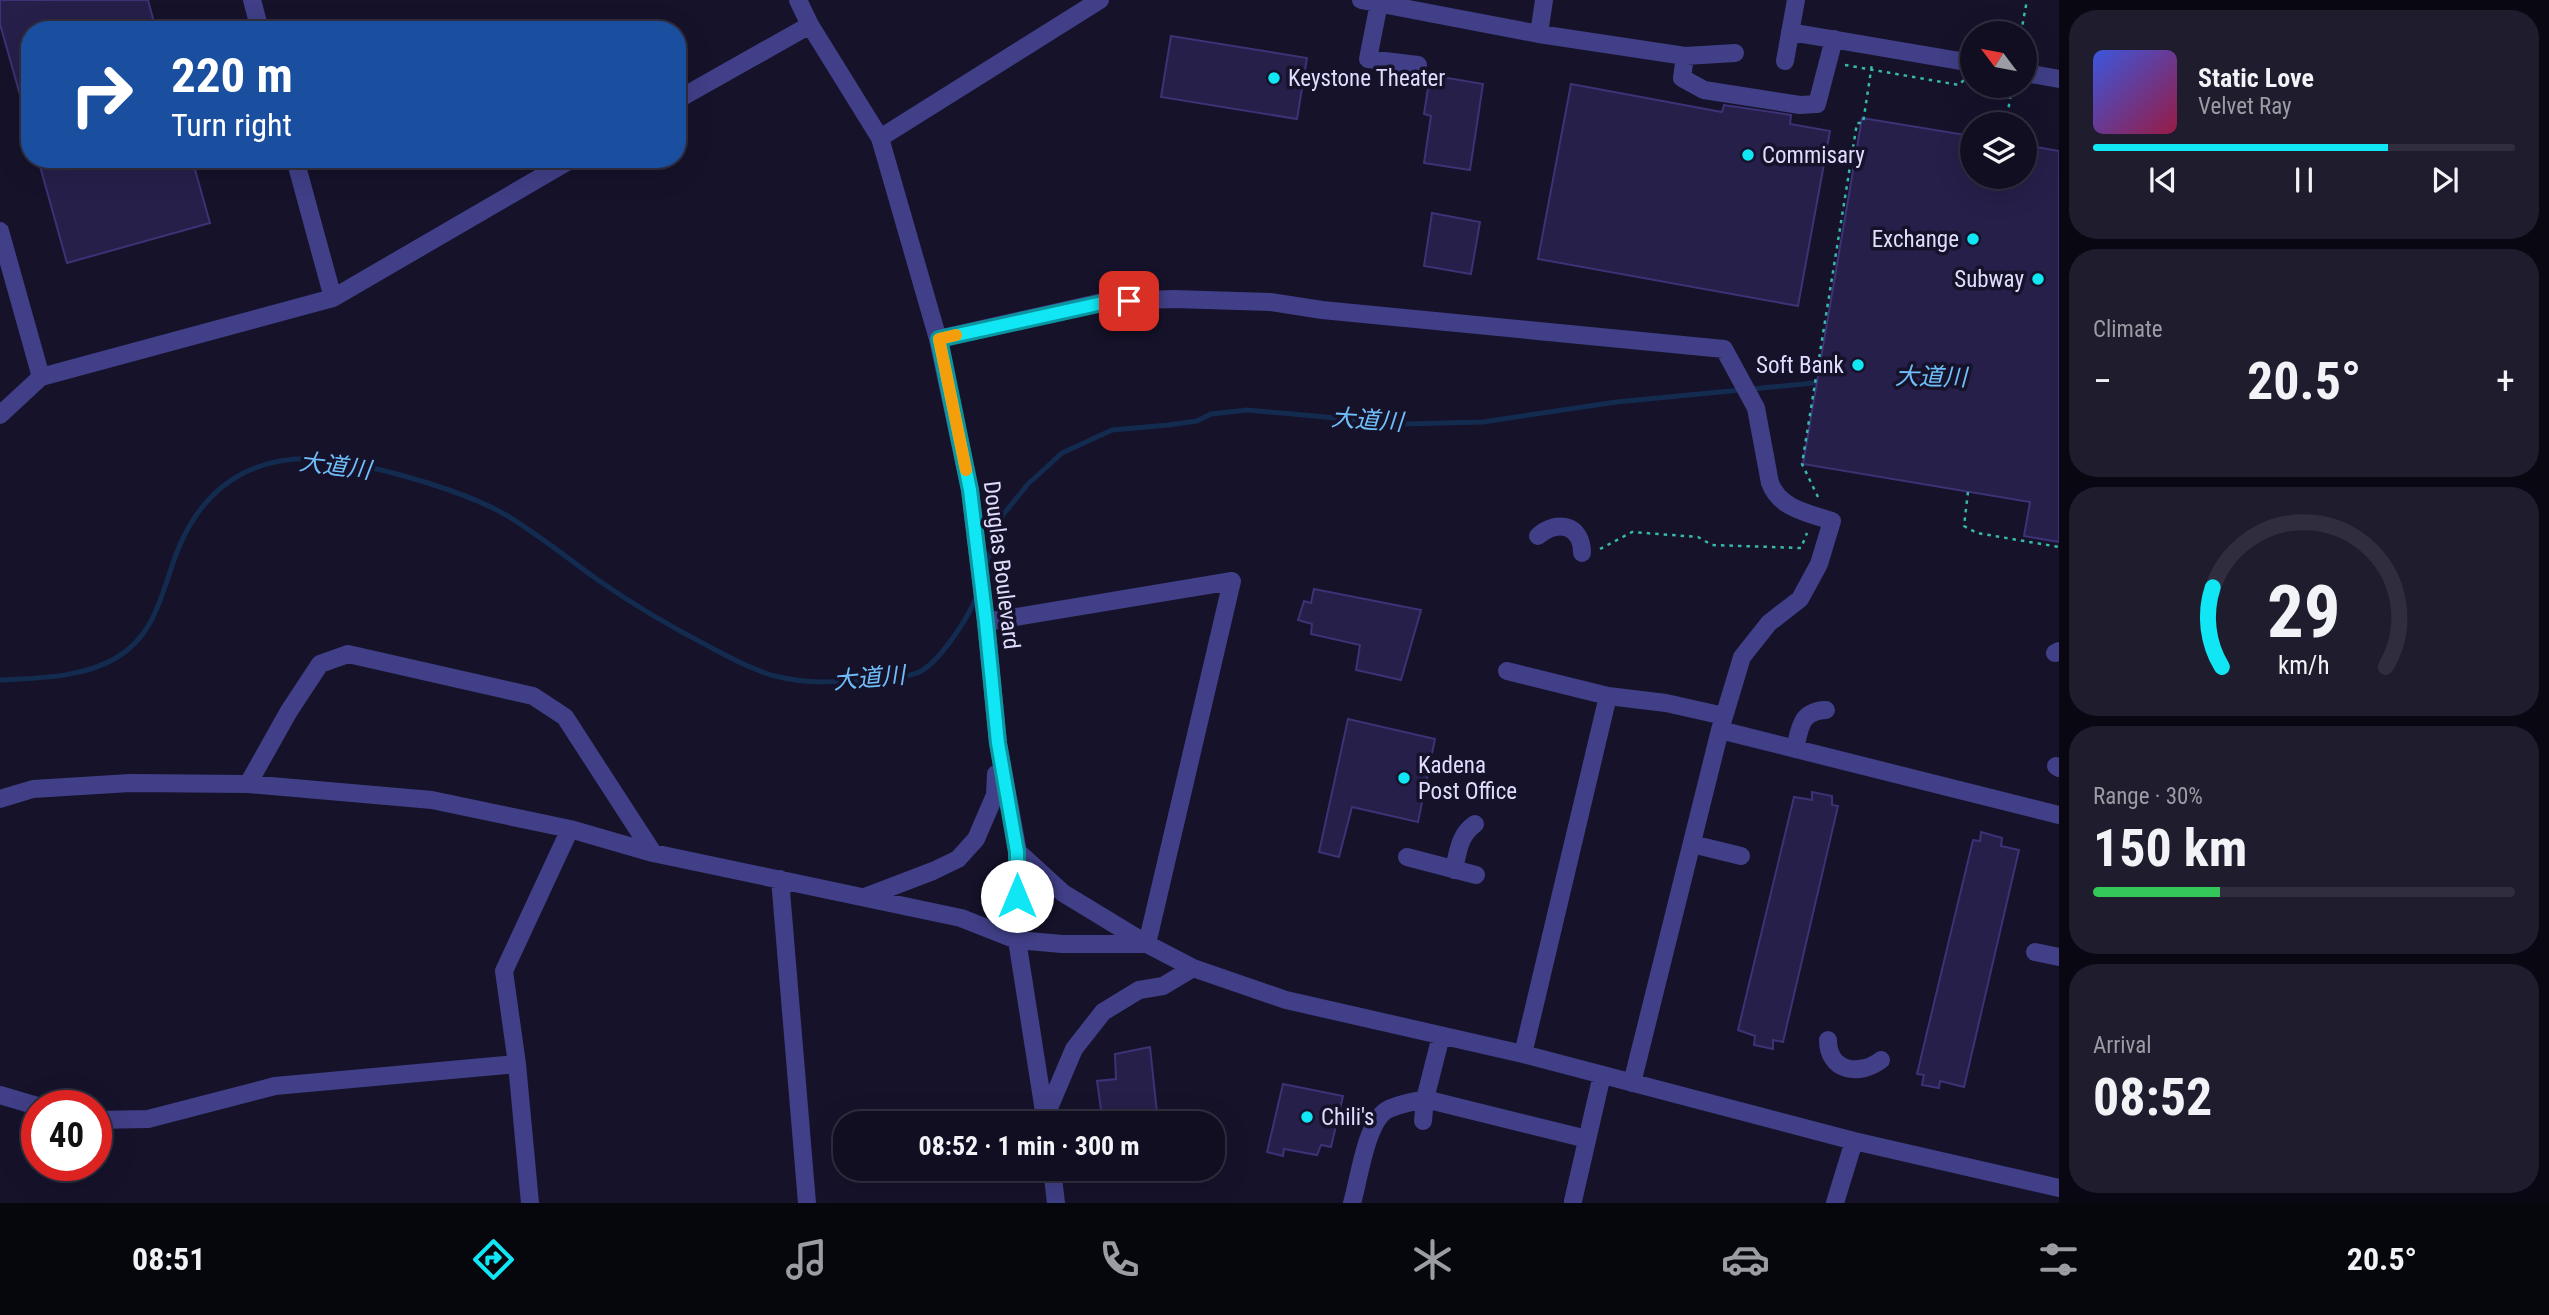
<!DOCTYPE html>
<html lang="en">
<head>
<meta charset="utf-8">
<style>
	body { margin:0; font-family:"Roboto Condensed","Noto Sans JP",sans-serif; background:#1e1c2d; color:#f1f3f6; height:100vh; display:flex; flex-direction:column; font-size:26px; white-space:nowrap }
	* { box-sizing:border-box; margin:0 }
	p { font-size:23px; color:#9c9ca5 }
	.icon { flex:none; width:38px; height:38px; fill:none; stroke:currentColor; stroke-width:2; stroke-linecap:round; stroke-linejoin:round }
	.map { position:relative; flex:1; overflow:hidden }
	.details { display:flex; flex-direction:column; gap:10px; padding:10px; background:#090812; width:490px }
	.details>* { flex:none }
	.top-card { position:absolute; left:21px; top:21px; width:665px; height:147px; border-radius:28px; box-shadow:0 7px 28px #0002,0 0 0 2px #302e3e; background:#1a4fa0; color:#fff; overflow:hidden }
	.needle { width:46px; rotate:302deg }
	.controls { position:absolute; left:1960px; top:21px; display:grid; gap:14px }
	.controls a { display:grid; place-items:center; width:77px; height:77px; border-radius:50%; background:#100e20; box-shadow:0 7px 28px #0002,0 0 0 2px #302e3e; font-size:35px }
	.speed { position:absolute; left:21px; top:1090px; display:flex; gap:14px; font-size:35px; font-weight:700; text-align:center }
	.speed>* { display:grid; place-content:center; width:91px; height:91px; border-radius:50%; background:#100e20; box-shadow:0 7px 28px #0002,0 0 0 2px #302e3e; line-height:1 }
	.speed .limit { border:10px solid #d22; background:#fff; color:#111 }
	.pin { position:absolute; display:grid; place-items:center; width:60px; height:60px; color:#fff; margin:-30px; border-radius:14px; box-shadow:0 4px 10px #0006 }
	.me { position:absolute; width:77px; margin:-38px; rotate:0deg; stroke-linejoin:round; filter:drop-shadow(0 0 5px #0008) }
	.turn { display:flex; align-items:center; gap:24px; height:147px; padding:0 35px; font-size:32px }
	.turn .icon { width:91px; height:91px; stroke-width:2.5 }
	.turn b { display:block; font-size:49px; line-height:60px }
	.big { font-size:52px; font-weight:700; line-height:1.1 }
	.details .card { flex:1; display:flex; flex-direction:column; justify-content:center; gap:10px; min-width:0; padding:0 24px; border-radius:28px; background:#1e1c2d }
	.details .dial { align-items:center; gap:0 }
	.dial svg { height:182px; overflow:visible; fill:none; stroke:#302e3e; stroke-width:7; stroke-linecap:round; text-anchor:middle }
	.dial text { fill:#f1f3f6; stroke:none }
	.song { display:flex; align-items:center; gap:21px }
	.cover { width:84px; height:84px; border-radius:10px; background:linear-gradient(135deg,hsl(230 70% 55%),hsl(340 70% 35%)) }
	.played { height:7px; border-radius:4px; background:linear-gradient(90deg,#11e6f5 70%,#302e3e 70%) }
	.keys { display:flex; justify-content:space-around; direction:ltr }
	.heat { display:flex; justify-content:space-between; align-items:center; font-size:38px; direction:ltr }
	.charge { height:10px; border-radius:5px; background:linear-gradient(90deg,#34c759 30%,#302e3e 0) }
	.trip { position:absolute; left:833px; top:1111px; width:392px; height:70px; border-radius:28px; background:#100e20; box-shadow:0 7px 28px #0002,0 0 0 2px #302e3e; font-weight:700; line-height:70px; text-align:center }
	.menu { display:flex; height:112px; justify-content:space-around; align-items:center; background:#06060d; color:#9c9ca5 }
	.menu .icon { width:49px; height:49px }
	.menu .active { color:#11e6f5 }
	.menu b { font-size:32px; color:#f1f3f6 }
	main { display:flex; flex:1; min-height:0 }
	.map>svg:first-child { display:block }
</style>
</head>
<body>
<main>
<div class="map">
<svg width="2059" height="1203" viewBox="0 0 2059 1203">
	<rect width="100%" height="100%" fill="#15122a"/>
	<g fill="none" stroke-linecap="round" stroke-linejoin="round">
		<!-- stream -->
		<path stroke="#122b4f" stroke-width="5" d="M986 565 1002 516 1028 484 1062 453 1112 430 1168 425 1197 421 1211 414 1247 410 1404 424 1483 422 1616 402 1824 382
			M0 680C38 678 82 678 116 658 158 634 162 588 179 547 209 476 267 449 342 462 390 470 464 491 506 515 538 534 567 558 598 580 634 605 671 627 710 647 731 658 753 670 775 676 809 685 842 682 876 678 889 676 905 678 917 673 938 665 970 616 977 594"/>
	</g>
	<!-- building -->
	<path fill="#261f4a" stroke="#3d3275" stroke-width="2" d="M0 0H148L156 30H30V116H26L0 24Z
		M1171 36 1307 58 1297 119 1161 97Z
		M1430 75 1483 84 1470 170 1424 163 1431 116 1424 114Z
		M1571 84 1722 112 1724 105 1791 115 1790 124 1830 131 1798 306 1538 259Z
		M1862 118 1972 136V177H2025V145L2059 151V542L2024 536 2030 502 1803 464Z
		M38 159H192L210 223 67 263Z
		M1432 213 1480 222 1471 274 1424 266Z
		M1314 589 1421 610 1401 680 1356 670 1360 645 1311 634 1312 624 1298 620 1304 601 1311 603Z
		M1348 719 1435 739 1418 822 1352 807 1339 857 1319 852Z
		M1812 792 1832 796V805L1838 806 1783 1042 1773 1040V1049L1754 1045 1755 1036 1738 1030 1794 797 1812 800Z
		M1981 832 2002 838 2001 846 2019 850 1964 1087 1940 1081 1939 1088 1922 1085 1924 1075 1917 1074 1973 840 1980 841Z
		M1150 1047 1157 1113 1145 1114 1146 1124H1103L1097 1081 1116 1079 1115 1054Z
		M1283 1084 1343 1096 1331 1147 1321 1145 1317 1155 1284 1149 1283 1156 1267 1152Z"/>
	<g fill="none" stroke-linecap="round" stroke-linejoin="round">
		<!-- path -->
		<path stroke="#36b8ab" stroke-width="2.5" stroke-dasharray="3.5 5" stroke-linecap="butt" d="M2021 33 2027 0
			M1845 65 1959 85 1966 78
			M2006 124 2012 86
			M1968 492 1964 526 1977 533 2059 547
			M1818 497 1802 464 1857 123H1863L1872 64
			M1600 549 1632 532 1698 537 1712 545 1801 548 1807 533"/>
		<!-- minor -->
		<path stroke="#403f87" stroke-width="18" d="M252 0 260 30
			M798 0 810 25 880 138 938 339 970 490 986 622 998 743 1018 852 1017 940 1046 1124
			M1361 0 1539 34 1685 56 1735 53
			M1379 3 1368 59 1418 65
			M1790 32 1972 63
			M1539 34 1544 0
			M1685 56 1682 78 1704 90 1800 105 1817 104 1834 39
			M1785 61 1796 0
			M2025 73 2059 79
			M677 100 810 25
			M880 138 1100 0
			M295 159 333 298
			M0 231 41 377
			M938 339 1107 301 1174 299 1270 302 1322 310 1724 349 1756 408 1770 483C1780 509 1808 513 1832 521L1819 564 1800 599 1769 623 1742 657 1720 730 1632 1083
			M0 415 41 377 333 298 572 159
			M1538 536C1558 519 1582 525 1582 553
			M986 622 1232 581 1147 944
			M2055 653 2059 651
			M1507 671 1608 696 1666 703 1724 716
			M1720 730 2059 815
			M1795 749C1800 728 1800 711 1826 710
			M2056 766 2059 768
			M248 784 289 711 320 664 348 654 533 696 565 717 653 853
			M0 799 33 789 130 783 248 784 432 800 570 829 653 853 961 918 1017 940 1062 944H1147
			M1692 844 1741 856
			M1018 852 1063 893 1147 944 1193 968 1286 1000 1523 1054 1854 1141 2059 1188
			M1407 857 1476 875
			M1454 870C1458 852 1459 835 1475 824
			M780 879 807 1203
			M865 897 933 871 958 859 976 839 995 795 996 774
			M2035 952 2059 957
			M1828 1040C1828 1071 1859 1077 1881 1060
			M1523 1054 1608 696
			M0 1095 37 1106
			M1046 1115 1074 1049 1103 1012 1139 990 1163 986 1193 968
			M96 1120 148 1119 275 1086 517 1064
			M1423 1121 1425 1099 1441 1036
			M1052 1169 1056 1203
			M1573 1201 1602 1075
			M530 1203 517 1064 504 971 570 829
			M1352 1203C1359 1180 1366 1122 1387 1110 1398 1104 1413 1102 1425 1099L1587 1139
			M1835 1203 1854 1141"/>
	</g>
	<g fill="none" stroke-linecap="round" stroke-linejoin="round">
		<defs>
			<path id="route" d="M1017 896V852L998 743 986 622 970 490 939 339 1107 302 1129 301"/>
		</defs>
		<!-- route casing -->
		<use href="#route" stroke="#0b969f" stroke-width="18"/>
		<!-- route -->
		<use href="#route" stroke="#11e6f5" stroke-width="12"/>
		<!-- slow -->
		<path stroke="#f59e0b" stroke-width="12" d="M956 335 939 339 966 470"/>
	</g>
	<!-- markers -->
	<g fill="#11e6f5" stroke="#15122a" stroke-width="2.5">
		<circle cx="1274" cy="78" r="7"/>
		<circle cx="1748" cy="155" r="7"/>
		<circle cx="1973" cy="239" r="7"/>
		<circle cx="2038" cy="279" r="7"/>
		<circle cx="1858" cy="365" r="7"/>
		<circle cx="1404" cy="778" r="7"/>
		<circle cx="1307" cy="1117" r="7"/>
	</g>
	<g text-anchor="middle" stroke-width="7" stroke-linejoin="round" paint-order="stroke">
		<!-- poi labels -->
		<g font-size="23" fill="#dfddfe" stroke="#15122a" text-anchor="start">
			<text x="1288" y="86">Keystone Theater</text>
			<text x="1762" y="163">Commisary</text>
			<text x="1959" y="247" text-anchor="end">Exchange</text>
			<text x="2024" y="287" text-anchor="end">Subway</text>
			<text x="1844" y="373" text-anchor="end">Soft Bank</text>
			<text x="1418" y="773">Kadena<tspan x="1418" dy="26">Post Office</tspan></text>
			<text x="1321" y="1125">Chili's</text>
		</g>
		<!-- street labels -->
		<g font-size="23" fill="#dfddfe" stroke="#15122a">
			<text transform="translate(1002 565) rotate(83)" y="8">Douglas Boulevard</text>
		</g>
		<!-- water labels -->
		<g font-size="24" font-style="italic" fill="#6fbef9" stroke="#15122a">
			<text transform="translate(1931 377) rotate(1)" y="8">大道川</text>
			<text transform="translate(1367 420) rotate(4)" y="8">大道川</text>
			<text transform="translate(335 466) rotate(7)" y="8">大道川</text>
			<text transform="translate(869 678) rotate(-5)" y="8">大道川</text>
		</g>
	</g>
</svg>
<div class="controls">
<a><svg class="needle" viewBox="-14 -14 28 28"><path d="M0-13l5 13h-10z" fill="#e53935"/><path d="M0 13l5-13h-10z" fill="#9c9ca5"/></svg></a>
<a><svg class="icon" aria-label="layers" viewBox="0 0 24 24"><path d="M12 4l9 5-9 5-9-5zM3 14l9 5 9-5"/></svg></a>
</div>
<div class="speed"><div class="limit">40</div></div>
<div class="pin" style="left:1129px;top:301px;background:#d93025"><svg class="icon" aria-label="arrive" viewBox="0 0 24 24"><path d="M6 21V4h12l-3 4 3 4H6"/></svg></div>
<svg class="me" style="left:1017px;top:896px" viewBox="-20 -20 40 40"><circle r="19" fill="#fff"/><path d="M0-13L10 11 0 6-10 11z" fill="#11e6f5"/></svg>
<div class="trip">08:52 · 1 min · 300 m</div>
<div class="top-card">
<div class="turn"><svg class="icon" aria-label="right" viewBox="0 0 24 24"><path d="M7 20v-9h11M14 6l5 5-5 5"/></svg><div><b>220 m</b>Turn right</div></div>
</div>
</div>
<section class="details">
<div class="card">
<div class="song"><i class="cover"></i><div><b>Static Love</b><p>Velvet Ray</p></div></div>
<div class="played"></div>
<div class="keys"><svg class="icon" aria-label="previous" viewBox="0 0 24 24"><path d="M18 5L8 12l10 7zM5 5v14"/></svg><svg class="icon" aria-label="pause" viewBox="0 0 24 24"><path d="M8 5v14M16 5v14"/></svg><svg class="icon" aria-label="next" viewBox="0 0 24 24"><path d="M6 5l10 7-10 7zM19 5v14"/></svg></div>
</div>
<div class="card"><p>Climate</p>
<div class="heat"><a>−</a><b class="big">20.5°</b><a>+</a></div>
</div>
<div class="card dial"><svg viewBox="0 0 100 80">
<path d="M14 69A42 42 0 1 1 86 69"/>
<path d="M14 69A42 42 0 0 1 10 34" stroke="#11e6f5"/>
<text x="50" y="56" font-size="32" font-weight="700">29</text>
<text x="50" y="72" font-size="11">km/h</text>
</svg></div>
<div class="card"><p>Range · 30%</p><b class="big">150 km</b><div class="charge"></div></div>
<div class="card"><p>Arrival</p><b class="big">08:52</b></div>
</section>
</main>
<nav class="menu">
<b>08:51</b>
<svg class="icon active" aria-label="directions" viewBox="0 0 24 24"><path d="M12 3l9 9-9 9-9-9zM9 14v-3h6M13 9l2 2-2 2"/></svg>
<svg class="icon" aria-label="music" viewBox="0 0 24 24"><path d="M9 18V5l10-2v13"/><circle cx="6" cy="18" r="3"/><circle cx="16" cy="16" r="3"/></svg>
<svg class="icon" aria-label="phone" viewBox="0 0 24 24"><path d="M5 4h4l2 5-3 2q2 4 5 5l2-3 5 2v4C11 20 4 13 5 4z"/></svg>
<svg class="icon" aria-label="climate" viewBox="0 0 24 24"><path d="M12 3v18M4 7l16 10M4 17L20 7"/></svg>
<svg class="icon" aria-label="car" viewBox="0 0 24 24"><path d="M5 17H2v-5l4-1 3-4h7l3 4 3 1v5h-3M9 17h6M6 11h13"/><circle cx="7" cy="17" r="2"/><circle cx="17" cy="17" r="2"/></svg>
<svg class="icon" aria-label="filters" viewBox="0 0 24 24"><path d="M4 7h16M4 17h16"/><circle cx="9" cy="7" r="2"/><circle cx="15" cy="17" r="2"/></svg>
<b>20.5°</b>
</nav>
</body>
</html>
